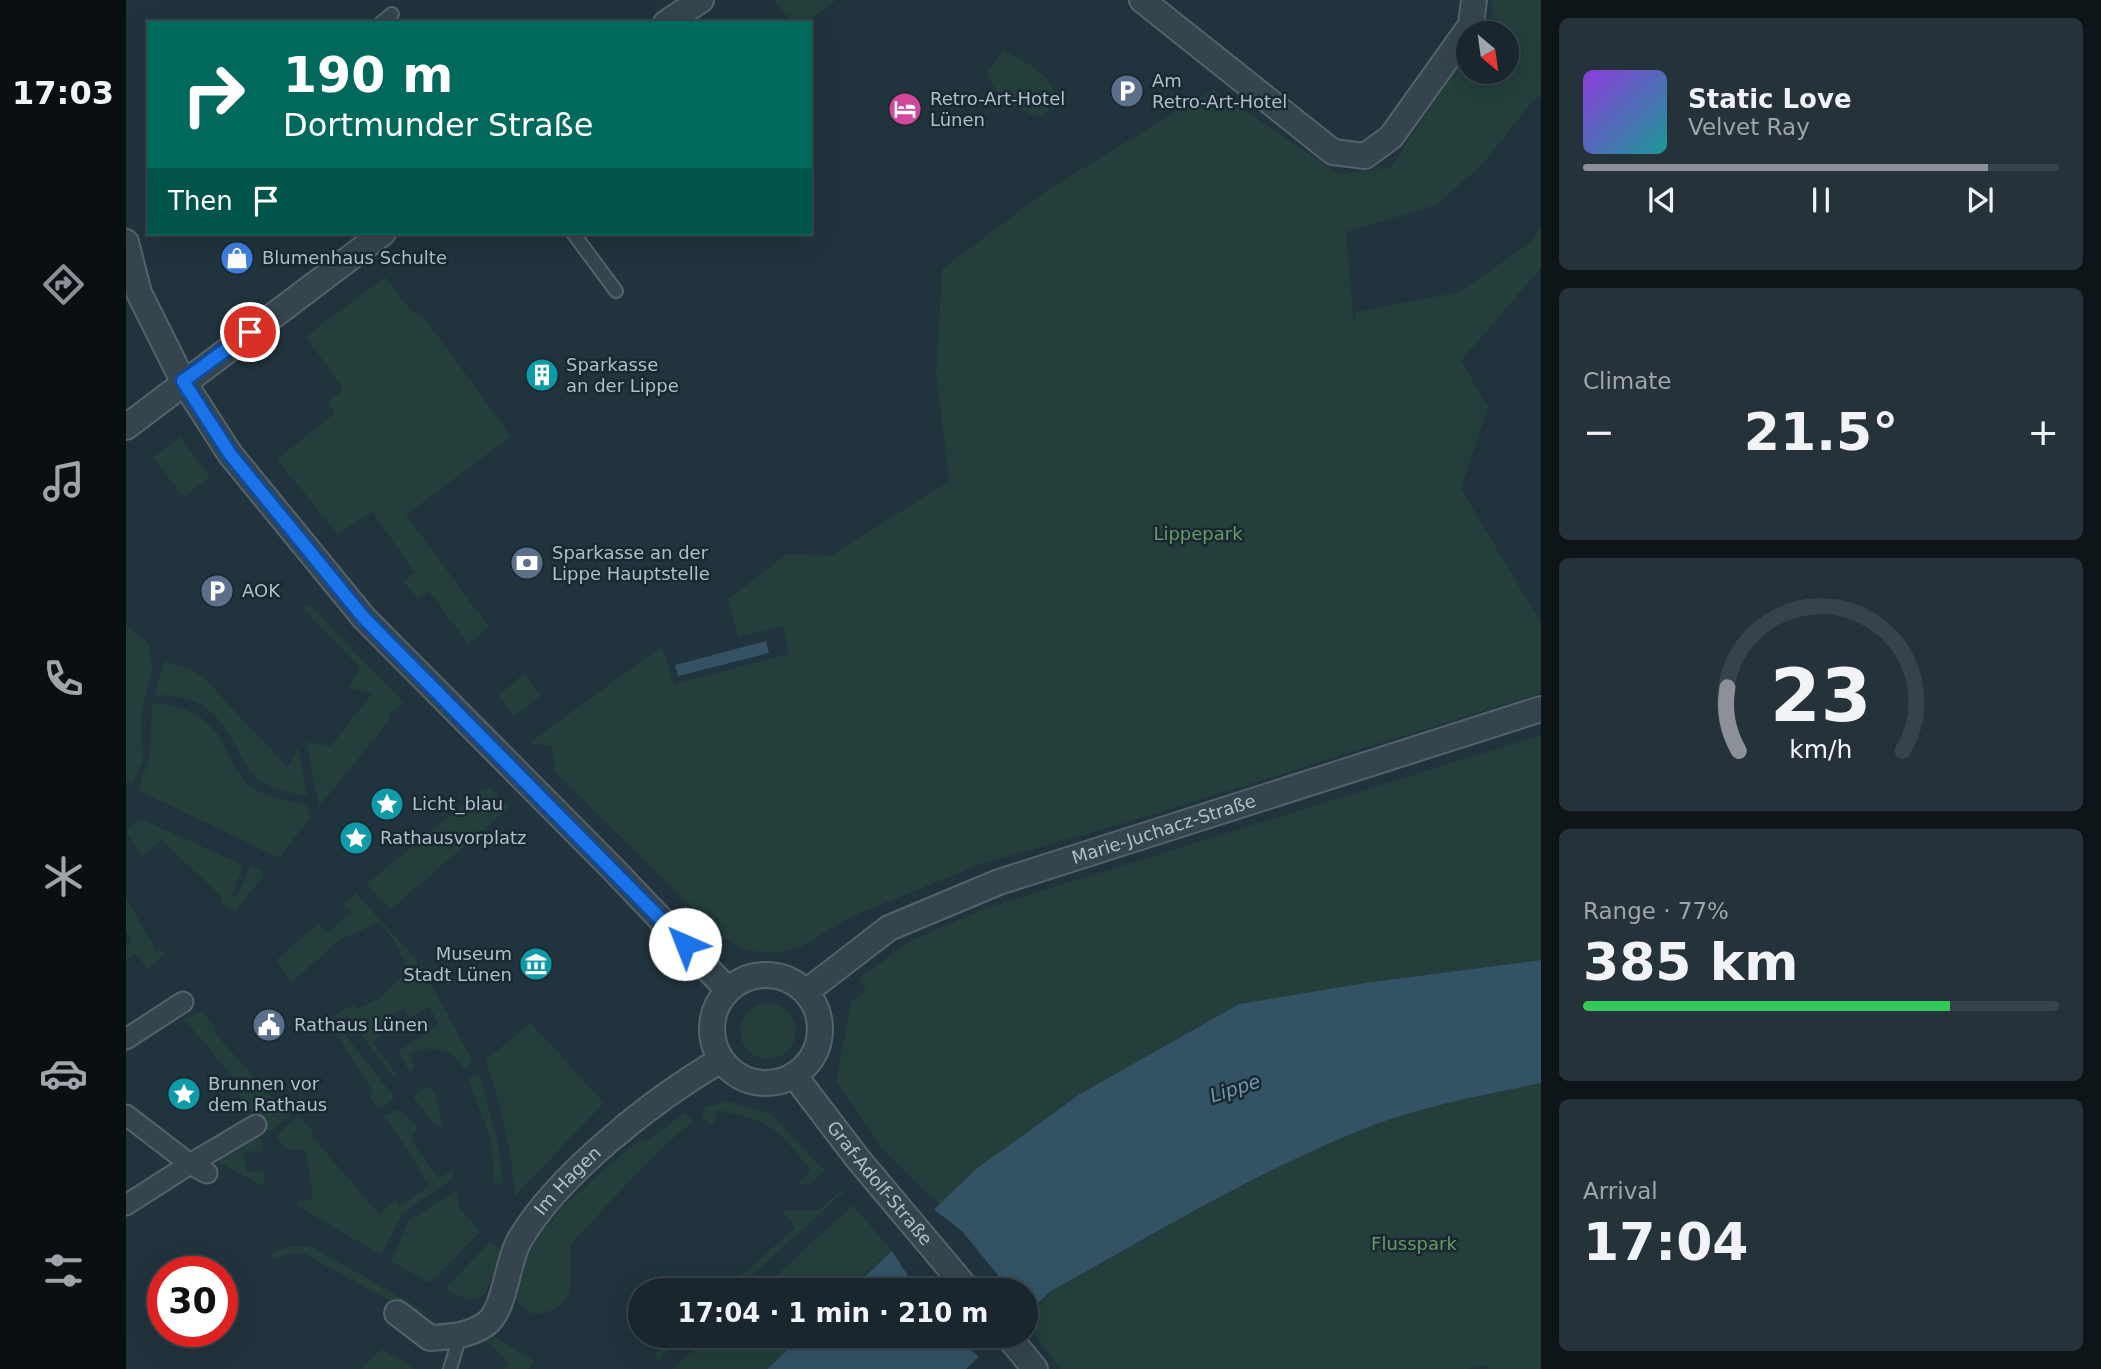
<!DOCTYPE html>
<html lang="en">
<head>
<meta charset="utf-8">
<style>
	body { margin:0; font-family:"DejaVu Sans",sans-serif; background:#26323a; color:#f1f3f6; height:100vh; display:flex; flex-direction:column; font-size:26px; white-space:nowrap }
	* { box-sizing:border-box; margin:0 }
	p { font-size:23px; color:#9fa5aa }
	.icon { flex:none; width:38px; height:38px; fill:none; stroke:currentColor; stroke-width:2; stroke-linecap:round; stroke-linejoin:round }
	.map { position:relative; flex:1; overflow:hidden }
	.details { display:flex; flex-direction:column; gap:18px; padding:18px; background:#0e1519; width:560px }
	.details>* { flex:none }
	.hud { position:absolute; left:21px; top:21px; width:665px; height:214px; border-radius:0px; box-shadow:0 7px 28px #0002,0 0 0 2px #37434a; background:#00695c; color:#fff; overflow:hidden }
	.needle { width:46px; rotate:151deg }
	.controls { position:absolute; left:1330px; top:21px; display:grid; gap:14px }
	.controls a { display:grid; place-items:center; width:63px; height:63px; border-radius:50%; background:#19262e; box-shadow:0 7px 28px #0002,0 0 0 2px #37434a; font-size:35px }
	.speed { position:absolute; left:21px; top:1256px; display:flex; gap:14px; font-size:35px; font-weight:700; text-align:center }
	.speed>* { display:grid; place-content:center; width:91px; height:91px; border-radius:50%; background:#19262e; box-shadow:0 7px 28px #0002,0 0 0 2px #37434a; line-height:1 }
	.speed .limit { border:10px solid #d22; background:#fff; color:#111 }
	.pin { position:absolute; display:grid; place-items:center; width:60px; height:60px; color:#fff; margin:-30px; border:4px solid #fff; border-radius:50%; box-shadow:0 2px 7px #0007 }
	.me { position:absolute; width:77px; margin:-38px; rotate:316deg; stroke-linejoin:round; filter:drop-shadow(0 0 5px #0008) }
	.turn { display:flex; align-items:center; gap:24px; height:147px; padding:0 21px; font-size:32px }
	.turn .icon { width:91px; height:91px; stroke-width:2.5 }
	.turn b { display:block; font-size:49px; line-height:60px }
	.then { display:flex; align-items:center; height:66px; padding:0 21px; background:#0003; gap:14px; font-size:26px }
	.big { font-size:52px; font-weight:600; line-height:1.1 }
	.details .widget { flex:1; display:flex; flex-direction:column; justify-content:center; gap:10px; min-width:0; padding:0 24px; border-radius:10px; background:#26323a }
	.details .dial { align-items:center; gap:0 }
	.dial svg { height:182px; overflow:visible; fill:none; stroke:#37434a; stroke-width:7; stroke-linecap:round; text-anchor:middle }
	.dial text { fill:#f1f3f6; stroke:none }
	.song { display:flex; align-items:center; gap:21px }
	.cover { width:84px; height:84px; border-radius:10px; background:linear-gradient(135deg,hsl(270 70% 55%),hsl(180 70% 35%)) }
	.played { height:7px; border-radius:4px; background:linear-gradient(90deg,#8c9099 85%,#37434a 85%) }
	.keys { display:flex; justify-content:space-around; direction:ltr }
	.heat { display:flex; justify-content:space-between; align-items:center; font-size:38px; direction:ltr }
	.charge { height:10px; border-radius:5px; background:linear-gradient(90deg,#34c759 77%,#37434a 0) }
	.trip { position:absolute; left:502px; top:1278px; width:410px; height:70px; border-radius:35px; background:#19262e; box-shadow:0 7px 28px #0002,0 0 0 2px #37434a; font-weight:600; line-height:70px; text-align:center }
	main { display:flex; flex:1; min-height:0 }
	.menu { display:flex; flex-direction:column; width:126px; justify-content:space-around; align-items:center; background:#0a0f12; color:#9fa5aa }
	.menu .icon { width:49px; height:49px }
	.menu .active { color:#8c9099 }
	.menu b { font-size:32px; color:#f1f3f6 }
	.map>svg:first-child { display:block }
</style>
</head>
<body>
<main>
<nav class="menu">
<b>17:03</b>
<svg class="icon active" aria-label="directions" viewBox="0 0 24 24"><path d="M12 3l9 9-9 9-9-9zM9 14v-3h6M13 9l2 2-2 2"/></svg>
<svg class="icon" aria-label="music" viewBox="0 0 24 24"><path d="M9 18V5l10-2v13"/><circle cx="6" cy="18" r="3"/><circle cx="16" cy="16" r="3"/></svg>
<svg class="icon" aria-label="phone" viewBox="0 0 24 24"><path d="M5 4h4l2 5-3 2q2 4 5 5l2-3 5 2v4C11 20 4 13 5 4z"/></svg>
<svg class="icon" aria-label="climate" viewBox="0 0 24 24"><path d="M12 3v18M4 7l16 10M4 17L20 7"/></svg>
<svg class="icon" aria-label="car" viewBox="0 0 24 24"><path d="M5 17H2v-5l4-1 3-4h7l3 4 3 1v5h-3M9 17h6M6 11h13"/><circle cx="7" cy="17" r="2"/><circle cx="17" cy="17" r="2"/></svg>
<svg class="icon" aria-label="filters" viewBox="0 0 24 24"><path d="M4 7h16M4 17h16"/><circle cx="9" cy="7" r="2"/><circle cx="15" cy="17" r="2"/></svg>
</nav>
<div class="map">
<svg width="1415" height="1369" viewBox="0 0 1415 1369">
	<rect width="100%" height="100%" fill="#21333d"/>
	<!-- green -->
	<path fill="#233e3b" d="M649 0H708V2L678 23H665Z
		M1365 0H1415V97L1409 98 1355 166 1310 205 1220 232 1228 326 1230 312 1334 292 1405 242 1415 227V268L1335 361 1362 407 1335 489 1415 623V693L999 823 855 864 725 917 677 946 652 953 622 951 597 938 429 772 426 746 403 743 536 646 548 684 663 654 657 626 612 637 602 599 661 554 704 556 823 481 810 373 816 269 920 191 1087 89 1214 175 1265 167 1342 50V72H1381V33H1353L1366 15Z
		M878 50C905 66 949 84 916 118 894 112 867 96 861 72Z
		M259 277 287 313H295L385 436 280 515 363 627 342 644 303 591 292 599 277 581 288 572 246 511 212 535 151 459 209 413 201 402 217 390 180 336Z
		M54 437 84 477 59 496 55 494 27 457Z
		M183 604 278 703 263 714 265 718 193 807 180 742 205 746 246 693 222 688 234 668 180 611 177 607Z
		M0 624 23 644 26 671 15 715 17 761 5 786 0 781Z
		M39 661 66 670 79 679 162 768 172 747 181 796C165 793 148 790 134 781 124 774 118 762 112 750 91 710 74 695 28 695Z
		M398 673 415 696 388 716 372 696Z
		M26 703C60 706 86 716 100 749 106 763 112 776 124 786 140 798 162 801 181 805L184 818 153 858 12 790 24 756Z
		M1415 735V960L1238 983 1113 1004 954 1094 850 1169 814 1205 759 1152 710 1081 725 1002 740 990 732 979 786 940 861 908Z
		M364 788 384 807 264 910 240 884 353 792Z
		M15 819 117 865 106 895 111 897 124 866 136 871 137 877 109 912 93 901 96 898 36 840 16 857 0 830Z
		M230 893 292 962 283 970 284 976 295 965 347 1062 338 1070C327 1047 304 1045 283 1053L288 1067 285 1074 272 1051 313 1024 303 1007 283 1018 277 1009 248 1027 255 1037 247 1043 271 1075 267 1077 221 1016 202 1030 197 1022 227 1005 232 1008 252 999 282 970 269 942 253 922 215 939 165 983 150 960 192 924 202 933 225 912 218 904Z
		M0 898 31 952 36 950 39 955 21 969 10 953 0 959V945L6 941 0 932Z
		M614 1031a28 28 0 1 1 56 0a28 28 0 1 1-56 0Z
		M76 1012 90 1028 87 1031 154 1106 161 1101 170 1111 143 1132 113 1095 118 1090 57 1018Z
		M405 1023 478 1103 389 1196C385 1149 375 1103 359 1060Z
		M215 1030 267 1095 268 1099 252 1110 243 1095 247 1092 210 1034Z
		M353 1073 372 1143 377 1183 368 1184 365 1141 342 1078Z
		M1415 1083V1369H1362L1361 1365 1341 1369H935L911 1338 900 1317 925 1291C1030 1234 1133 1170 1245 1126 1300 1105 1359 1095 1415 1083Z
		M300 1086 308 1090 317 1125 315 1127 308 1124 287 1097Z
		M600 1101 645 1114 699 1171 682 1185 672 1183 685 1171C651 1128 646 1121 591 1110L588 1124 583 1125 575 1116 579 1107Z
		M272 1109 291 1126 285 1140 312 1178 326 1170 328 1178 277 1213 255 1255 172 1206 171 1201 187 1199 179 1149 160 1150 150 1136 173 1115 188 1132 185 1135 253 1214 269 1200 274 1205 304 1186 259 1116Z
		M559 1112 568 1121 533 1150 445 1244C445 1279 453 1311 407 1314L389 1301C394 1284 398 1265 405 1250 423 1213 483 1165 515 1139L521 1141Z
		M127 1132 136 1142 137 1151 117 1152 121 1172 138 1171 139 1187 87 1159Z
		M715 1190 718 1192 610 1290H598L669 1228 656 1211H691Z
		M330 1191 334 1208 354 1232 304 1283 265 1261 283 1220Z
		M727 1205 765 1250 724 1290H634Z
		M363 1242 376 1249 366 1279 357 1296 341 1300 319 1289Z
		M159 1247H186L297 1310 296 1319 179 1254H163L148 1259 144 1254Z
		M366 1335 409 1361 402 1369H377L383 1364 360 1341Z
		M549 1335H560L533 1360 527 1355Z
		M584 1335H677L641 1369H546Z
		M256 1349 287 1367V1369H234Z"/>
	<!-- water -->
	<path fill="#335365" d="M640 641 643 653 552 676 549 665Z
		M1415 960V1083C1359 1095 1300 1105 1245 1126 1133 1170 1030 1233 925 1291L900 1314V1290H725L850 1169 954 1094 1113 1004 1238 983Z
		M677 1335H877L840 1369H641Z"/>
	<!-- pier -->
	<path fill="#21333d" d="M806 1208 836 1231 884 1290H791L764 1248Z
		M830 1335H880L856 1360Z"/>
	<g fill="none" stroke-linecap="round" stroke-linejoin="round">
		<defs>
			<path id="service" d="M255 23 266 14
				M447 233 490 291
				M324 1369 334 1336"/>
			<path id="pedestrian" d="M0 1039 57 1002
				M0 1115 64 1164 130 1125
				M0 1205 64 1164 81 1173"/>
			<g id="minor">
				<path d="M1016 0 1207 152 1239 156 1265 137 1345 25 1348 0"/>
				<path d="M540 23 575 0"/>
				<path d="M0 242 13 293 57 381 104 454 238 618 488 870 602 990"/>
				<path d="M0 427 257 233"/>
				<circle cx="640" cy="1029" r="54"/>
				<path id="s1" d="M680 992 763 928 873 882 1415 709"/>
				<path id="s2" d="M668 1075 732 1159 842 1290"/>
				<path id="s3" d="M271 1313 304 1338C323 1337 343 1336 360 1324 379 1310 381 1263 393 1241 431 1175 529 1098 595 1060"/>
				<path d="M881 1335 909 1369"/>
			</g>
		</defs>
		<!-- service casing -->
		<use href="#service" stroke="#53626b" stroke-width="16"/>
		<!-- pedestrian casing -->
		<use href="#pedestrian" stroke="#53626b" stroke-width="23"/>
		<!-- minor casing -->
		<use href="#minor" stroke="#53626b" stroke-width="28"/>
		<!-- service -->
		<use href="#service" stroke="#35444d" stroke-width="12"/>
		<!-- pedestrian -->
		<use href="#pedestrian" stroke="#35444d" stroke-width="19"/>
		<!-- minor -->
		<use href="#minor" stroke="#35444d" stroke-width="24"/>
	</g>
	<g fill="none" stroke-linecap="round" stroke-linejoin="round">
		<defs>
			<path id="route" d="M124 332 57 381 104 454 238 618 559 944"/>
		</defs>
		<!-- route casing -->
		<use href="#route" stroke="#114b97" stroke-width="18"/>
		<!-- route -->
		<use href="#route" stroke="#1a73e8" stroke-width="12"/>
	</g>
	<!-- icons -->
	<defs>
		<symbol id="parking-disc" viewBox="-11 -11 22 22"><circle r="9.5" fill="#5c6f8a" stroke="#1a2931"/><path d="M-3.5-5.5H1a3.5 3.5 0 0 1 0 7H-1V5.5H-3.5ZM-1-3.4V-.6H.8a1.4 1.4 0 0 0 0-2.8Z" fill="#fff"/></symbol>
		<symbol id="hotel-disc" viewBox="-11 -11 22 22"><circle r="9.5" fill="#d1479c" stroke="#1a2931"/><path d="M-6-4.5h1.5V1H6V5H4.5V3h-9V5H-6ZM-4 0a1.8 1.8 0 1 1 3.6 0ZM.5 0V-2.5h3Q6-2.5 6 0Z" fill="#fff"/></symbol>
		<symbol id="shop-disc" viewBox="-11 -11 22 22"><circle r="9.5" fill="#3f7fe0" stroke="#1a2931"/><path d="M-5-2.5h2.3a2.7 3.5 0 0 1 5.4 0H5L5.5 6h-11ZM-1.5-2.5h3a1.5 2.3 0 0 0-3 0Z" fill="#fff"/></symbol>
		<symbol id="building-disc" viewBox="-11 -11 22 22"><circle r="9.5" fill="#0f9aa8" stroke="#1a2931"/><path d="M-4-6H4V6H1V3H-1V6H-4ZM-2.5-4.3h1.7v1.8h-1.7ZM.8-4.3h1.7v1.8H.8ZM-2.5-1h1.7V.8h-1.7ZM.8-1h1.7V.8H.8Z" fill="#fff"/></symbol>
		<symbol id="bank-disc" viewBox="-11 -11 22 22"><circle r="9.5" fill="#5c6f8a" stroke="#1a2931"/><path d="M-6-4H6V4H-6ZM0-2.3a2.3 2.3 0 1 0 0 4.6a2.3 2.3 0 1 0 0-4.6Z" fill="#fff"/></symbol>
		<symbol id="sight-disc" viewBox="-11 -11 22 22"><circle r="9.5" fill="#0f9aa8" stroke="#1a2931"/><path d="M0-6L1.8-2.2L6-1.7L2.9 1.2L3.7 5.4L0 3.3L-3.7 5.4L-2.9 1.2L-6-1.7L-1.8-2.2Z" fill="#fff"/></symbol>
		<symbol id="museum-disc" viewBox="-11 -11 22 22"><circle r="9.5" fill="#0f9aa8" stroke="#1a2931"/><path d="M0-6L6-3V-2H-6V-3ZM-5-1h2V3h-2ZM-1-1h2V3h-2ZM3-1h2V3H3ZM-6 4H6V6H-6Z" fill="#fff"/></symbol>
		<symbol id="civic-disc" viewBox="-11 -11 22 22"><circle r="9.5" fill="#5c6f8a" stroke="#1a2931"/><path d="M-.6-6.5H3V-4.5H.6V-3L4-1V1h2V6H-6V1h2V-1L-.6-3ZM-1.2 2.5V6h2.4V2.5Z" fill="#fff"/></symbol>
	</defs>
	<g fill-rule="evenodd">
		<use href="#parking-disc" x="982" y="72" width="38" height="38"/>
		<use href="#hotel-disc" x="760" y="90" width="38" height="38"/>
		<use href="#shop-disc" x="92" y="239" width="38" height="38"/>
		<use href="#building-disc" x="397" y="356" width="38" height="38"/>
		<use href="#bank-disc" x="382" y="544" width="38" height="38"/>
		<use href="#parking-disc" x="72" y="572" width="38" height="38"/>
		<use href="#sight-disc" x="242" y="785" width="38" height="38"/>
		<use href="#sight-disc" x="211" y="819" width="38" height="38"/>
		<use href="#museum-disc" x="391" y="945" width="38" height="38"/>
		<use href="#civic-disc" x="124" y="1006" width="38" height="38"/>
		<use href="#sight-disc" x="39" y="1075" width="38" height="38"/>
	</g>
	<g text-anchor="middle" stroke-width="5" stroke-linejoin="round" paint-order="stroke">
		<!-- poi labels -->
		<g font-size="18" fill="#b0bfc9" stroke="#1a2931" text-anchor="start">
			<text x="1026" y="87">Am<tspan x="1026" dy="21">Retro-Art-Hotel</tspan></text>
			<text x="804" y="105">Retro-Art-Hotel<tspan x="804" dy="21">Lünen</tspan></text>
			<text x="136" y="264">Blumenhaus Schulte</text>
			<text x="440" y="371">Sparkasse<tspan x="440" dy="21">an der Lippe</tspan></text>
			<text x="426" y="559">Sparkasse an der<tspan x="426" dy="21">Lippe Hauptstelle</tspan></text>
			<text x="116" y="597">AOK</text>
			<text x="286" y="810">Licht_blau</text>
			<text x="254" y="844">Rathausvorplatz</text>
			<text x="386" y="960" text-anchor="end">Museum<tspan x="386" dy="21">Stadt Lünen</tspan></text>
			<text x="168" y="1031">Rathaus Lünen</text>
			<text x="82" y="1090">Brunnen vor<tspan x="82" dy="21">dem Rathaus</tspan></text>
		</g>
		<!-- park labels -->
		<g font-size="18" fill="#659b65" stroke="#1a2931">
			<text x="1072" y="540">Lippepark</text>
			<text x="1288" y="1250">Flusspark</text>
		</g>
		<!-- street labels -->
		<g font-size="18" fill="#b0bfc9" stroke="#1a2931">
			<text dy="6" stroke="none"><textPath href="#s1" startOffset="397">Marie-Juchacz-Straße</textPath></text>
			<text dy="6" stroke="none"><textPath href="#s3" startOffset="268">Im Hagen</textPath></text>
			<text dy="6" stroke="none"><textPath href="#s2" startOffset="138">Graf-Adolf-Straße</textPath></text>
		</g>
		<!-- water labels -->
		<g font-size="19" font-style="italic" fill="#6e98ae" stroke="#1a2931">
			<text transform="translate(1109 1088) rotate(-18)" y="7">Lippe</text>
		</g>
	</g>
</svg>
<div class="controls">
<a><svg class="needle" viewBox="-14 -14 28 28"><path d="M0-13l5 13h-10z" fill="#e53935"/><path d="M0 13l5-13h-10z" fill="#9fa5aa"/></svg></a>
</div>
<div class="speed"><div class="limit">30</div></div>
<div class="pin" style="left:124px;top:332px;background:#d93025"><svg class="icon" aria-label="arrive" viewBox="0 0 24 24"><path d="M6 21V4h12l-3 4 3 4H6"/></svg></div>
<svg class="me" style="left:559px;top:944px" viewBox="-20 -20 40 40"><circle r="19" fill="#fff"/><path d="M0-13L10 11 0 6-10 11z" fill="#1a73e8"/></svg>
<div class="trip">17:04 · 1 min · 210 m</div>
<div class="hud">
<div class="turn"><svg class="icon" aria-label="right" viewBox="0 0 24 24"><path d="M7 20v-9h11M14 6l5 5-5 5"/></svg><div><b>190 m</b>Dortmunder Straße</div></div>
<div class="then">Then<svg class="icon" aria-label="arrive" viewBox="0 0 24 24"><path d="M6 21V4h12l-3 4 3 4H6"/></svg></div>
</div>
</div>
<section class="details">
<div class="widget">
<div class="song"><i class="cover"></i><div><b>Static Love</b><p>Velvet Ray</p></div></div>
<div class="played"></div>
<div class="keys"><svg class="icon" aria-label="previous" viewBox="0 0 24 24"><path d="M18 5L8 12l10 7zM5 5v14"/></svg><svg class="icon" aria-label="pause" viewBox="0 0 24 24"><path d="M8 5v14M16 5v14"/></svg><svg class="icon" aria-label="next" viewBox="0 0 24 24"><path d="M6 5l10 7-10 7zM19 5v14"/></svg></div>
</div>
<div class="widget"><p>Climate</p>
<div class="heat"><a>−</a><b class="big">21.5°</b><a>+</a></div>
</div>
<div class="widget dial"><svg viewBox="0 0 100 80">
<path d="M14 69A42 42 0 1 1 86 69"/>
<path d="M14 69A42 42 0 0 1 9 41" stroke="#8c9099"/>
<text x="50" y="56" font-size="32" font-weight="700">23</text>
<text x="50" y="72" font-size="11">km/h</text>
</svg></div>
<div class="widget"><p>Range · 77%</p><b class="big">385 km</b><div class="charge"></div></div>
<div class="widget"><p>Arrival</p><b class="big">17:04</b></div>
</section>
</main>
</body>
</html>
